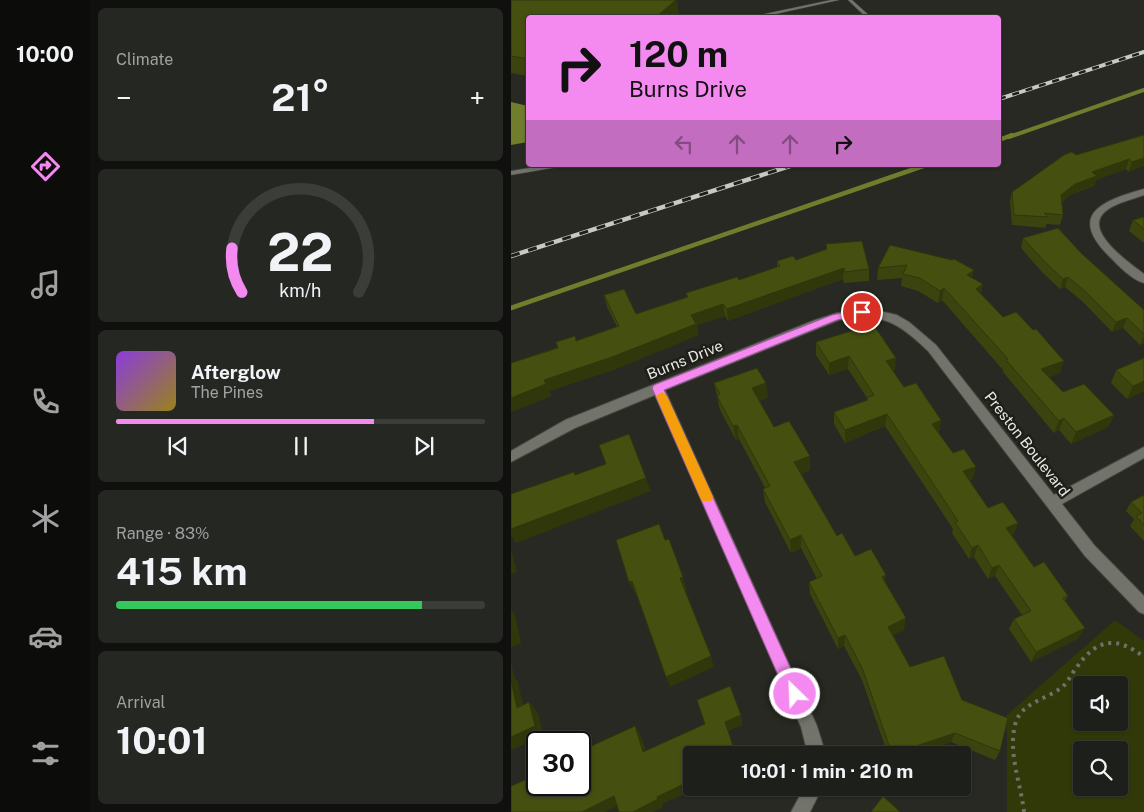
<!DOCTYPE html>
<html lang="en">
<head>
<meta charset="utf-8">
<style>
	body { margin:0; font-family:"Public Sans",sans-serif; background:#252723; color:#f1f3f6; height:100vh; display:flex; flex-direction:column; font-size:19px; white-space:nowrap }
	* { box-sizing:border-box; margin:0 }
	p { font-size:16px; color:#a0a2a2 }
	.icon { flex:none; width:28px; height:28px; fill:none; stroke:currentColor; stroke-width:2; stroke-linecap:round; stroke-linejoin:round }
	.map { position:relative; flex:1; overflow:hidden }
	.drawer { display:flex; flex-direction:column; gap:8px; padding:8px; background:#10110e; width:421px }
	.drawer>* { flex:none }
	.hud { position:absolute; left:15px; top:15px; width:475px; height:152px; border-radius:5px; box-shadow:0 1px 4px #0004,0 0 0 1px #3b3d39; background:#f489f0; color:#111; overflow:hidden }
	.tools { position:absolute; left:562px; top:676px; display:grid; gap:10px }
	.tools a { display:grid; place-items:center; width:55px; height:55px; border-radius:5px; background:#1d1f1a; box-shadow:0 1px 4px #0004,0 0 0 1px #3b3d39; font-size:25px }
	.speed { position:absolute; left:15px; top:731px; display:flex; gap:10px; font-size:25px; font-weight:700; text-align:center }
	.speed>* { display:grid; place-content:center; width:65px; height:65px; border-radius:50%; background:#1d1f1a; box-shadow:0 1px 4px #0004,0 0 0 1px #3b3d39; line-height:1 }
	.speed .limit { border:2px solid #111; border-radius:8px; background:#fff; color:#111 }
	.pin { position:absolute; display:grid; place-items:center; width:42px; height:42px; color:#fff; margin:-21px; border:2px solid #fff; border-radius:50%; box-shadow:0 1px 5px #0007 }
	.me { position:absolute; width:55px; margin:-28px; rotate:336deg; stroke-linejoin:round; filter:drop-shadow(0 0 4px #0008) }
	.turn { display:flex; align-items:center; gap:18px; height:105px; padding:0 20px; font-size:22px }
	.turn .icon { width:65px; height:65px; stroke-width:2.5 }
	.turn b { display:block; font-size:35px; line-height:42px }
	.lanes { display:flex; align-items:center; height:48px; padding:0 20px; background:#0003; justify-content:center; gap:25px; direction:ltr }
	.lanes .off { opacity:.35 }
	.big { font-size:38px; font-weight:700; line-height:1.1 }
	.drawer .widget { flex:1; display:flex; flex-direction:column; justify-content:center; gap:8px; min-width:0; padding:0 18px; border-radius:8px; background:#252723 }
	.drawer .dial { align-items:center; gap:0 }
	.dial svg { height:130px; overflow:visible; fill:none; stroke:#3b3d39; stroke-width:7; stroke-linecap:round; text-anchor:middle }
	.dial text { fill:#f1f3f6; stroke:none }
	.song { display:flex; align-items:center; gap:15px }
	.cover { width:60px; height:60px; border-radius:8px; background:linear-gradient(135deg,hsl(270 70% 55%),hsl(50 70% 35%)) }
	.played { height:5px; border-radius:2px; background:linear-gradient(90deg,#f489f0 70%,#3b3d39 70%) }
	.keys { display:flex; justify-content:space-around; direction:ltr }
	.heat { display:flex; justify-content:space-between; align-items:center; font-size:28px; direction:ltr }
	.charge { height:8px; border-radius:4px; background:linear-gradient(90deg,#34c759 83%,#3b3d39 0) }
	.trip { position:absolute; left:172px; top:746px; width:288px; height:50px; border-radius:5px; background:#1d1f1a; box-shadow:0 1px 4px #0004,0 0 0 1px #3b3d39; font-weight:700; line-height:50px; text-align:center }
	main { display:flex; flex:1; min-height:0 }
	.tabs { display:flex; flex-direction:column; width:90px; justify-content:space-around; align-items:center; background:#0c0c0a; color:#a0a2a2 }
	.tabs .icon { width:35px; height:35px }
	.tabs .on { color:#f489f0 }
	.tabs b { font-size:22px; color:#f1f3f6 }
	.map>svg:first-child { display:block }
</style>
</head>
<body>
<main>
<nav class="tabs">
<b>10:00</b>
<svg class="icon on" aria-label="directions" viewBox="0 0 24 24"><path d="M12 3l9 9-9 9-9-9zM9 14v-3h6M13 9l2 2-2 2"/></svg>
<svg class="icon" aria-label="music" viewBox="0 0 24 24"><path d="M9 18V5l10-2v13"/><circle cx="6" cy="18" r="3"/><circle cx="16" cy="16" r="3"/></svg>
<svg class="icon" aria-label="phone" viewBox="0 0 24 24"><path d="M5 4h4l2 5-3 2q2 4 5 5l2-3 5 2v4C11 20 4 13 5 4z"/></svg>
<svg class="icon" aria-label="climate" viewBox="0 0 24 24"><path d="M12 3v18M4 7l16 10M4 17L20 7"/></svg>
<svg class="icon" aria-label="car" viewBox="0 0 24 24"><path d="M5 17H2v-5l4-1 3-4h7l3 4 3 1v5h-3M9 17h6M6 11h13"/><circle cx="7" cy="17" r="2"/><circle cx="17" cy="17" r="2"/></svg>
<svg class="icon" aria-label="filters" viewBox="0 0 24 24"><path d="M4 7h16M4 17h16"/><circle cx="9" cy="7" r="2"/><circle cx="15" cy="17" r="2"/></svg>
</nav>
<section class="drawer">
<div class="widget"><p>Climate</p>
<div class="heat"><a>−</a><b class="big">21°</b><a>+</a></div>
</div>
<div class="widget dial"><svg viewBox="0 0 100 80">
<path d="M14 69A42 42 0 1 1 86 69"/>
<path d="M14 69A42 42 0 0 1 8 42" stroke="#f489f0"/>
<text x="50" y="56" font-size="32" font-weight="700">22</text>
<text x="50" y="72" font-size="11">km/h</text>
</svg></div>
<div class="widget">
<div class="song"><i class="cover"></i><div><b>Afterglow</b><p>The Pines</p></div></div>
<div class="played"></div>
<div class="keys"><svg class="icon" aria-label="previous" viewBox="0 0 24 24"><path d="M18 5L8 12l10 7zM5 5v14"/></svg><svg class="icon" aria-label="pause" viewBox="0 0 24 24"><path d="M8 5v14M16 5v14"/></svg><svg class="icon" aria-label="next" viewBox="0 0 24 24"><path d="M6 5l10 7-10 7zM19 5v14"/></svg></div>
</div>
<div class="widget"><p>Range · 83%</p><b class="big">415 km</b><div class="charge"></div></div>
<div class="widget"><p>Arrival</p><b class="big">10:01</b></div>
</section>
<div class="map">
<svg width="633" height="812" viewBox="0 0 633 812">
	<rect width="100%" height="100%" fill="#272922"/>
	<!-- green -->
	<path fill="#313909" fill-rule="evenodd" d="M604 620 633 641V812H496V715ZM571 685H609V722H571ZM571 750H609V788H571Z"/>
	<!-- water -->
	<path fill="#6f7d2d" d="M0 102 17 106V142L0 145Z"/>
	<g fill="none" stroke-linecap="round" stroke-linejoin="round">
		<!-- stream-far1 -->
		<path stroke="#6f7d2d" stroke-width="4" d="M498 137 633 90"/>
		<!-- stream -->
		<path stroke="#6f7d2d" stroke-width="4.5" d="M488 140 501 135
			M0 308 415 165"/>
		<defs>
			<path id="service" d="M320 0H328L246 18H235Z
				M337 0H341L361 18H356Z
				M37 165H50L47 167 0 175V171Z"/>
			<path id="minor" d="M633 189V195C620 200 599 204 591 215 576 234 620 264 633 274V283C621 280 608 266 599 257 556 215 590 201 633 189Z
				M356 308 386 315 398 322 425 345 543 495 633 447V458L551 504 584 546 633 596V614L628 612 574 556 417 351C388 323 369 311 328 320L154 390 306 726 315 755H297L290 727 144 395 64 428 0 462V451L54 420 304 320 326 313Z
				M293 788H311L299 812H280Z"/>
		</defs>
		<!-- service casing -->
		<use href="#service" stroke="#44463f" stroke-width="1"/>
		<!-- minor casing -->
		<use href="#minor" stroke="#44463f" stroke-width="2"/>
		<!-- path -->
		<path stroke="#6f716b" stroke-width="4" stroke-dasharray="3 5" stroke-linecap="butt" d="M513 812C510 784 497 754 504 725 509 703 534 700 550 688 557 683 560 674 566 667 586 638 606 636 633 657"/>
		<!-- service -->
		<use href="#service" fill="#72746c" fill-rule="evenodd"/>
		<!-- minor -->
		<use href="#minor" fill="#72746c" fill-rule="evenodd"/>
		<defs>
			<path id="rail-far1" d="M488 99 633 52"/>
			<path id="rail" d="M0 256 282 165"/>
		</defs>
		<!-- rail-far1 casing -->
		<use href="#rail-far1" stroke="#c7c9c3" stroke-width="4"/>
		<!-- rail casing -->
		<use href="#rail" stroke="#c7c9c3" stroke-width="4.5"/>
		<!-- rail-far1 -->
		<use href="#rail-far1" stroke="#1e1f18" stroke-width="2.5" stroke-dasharray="7" stroke-linecap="butt"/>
		<!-- rail -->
		<use href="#rail" stroke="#1e1f18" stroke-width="3" stroke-dasharray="9" stroke-linecap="butt"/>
	</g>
	<!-- wall -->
	<path fill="#3b440e" d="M0 0 168 16 167 18H18V87L14 78 17 76 0 73Z
		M633 135 618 172 615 169 585 180 583 186 561 194 551 202 552 215 549 225 536 224 534 228 501 225 499 202 501 192 565 155Z
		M633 217V243L618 231 622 220Z
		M512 238 570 253 633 310V343L629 345 612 328 601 332 572 302 554 287 549 289 531 272 510 248Z
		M315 244 358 269V281L333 283 332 279 217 321 214 316 186 325 187 335 105 369 38 391 40 396 0 412V363L106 327 96 307 93 295 125 314 176 297 175 293 228 280 266 267V261L285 260 315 250Z
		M379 245 461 278 472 284 470 294 492 317 549 373 538 377 552 392 603 415 597 427 560 444 548 430 543 433 492 372V370L431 300 427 303 407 291 390 286 391 278 366 280 367 268Z
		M305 342 384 370 382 371 393 387 430 420 428 433H427L462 479 458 480 477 508 507 523 502 535H501L523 567 557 596 554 601 568 638 520 662 498 629 503 619 511 615 484 576 477 579 463 557 458 559 441 533 442 529 374 426 334 443 323 424V412L356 401V398L337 369 318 375 305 355Z
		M633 358V391L616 399 600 383 605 370Z
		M203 383 257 397 248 401 263 427 299 470 290 474 326 536 344 556 374 582 393 630 382 635 399 667 451 700 489 751 484 760 440 742 403 755H377L351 680 333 646 327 649 299 594 298 582 306 579 290 548 280 553 254 502 252 489 254 488 228 439 225 440 209 410Z
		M633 495V541L619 526 623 519 615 511 620 502Z"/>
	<!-- shaded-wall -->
	<path fill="#30370b" d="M166 0 168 16 167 18H144Z
		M633 158V166L618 172 621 162Z
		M618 159 615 169 585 180 583 186 561 194 547 205 550 195 564 184 581 172Z
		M333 268 332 279 217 321 216 309Z
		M463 270 460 283 456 275Z
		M557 277 554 287 549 289 552 279Z
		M472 284 469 297 465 289Z
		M433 288 431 300 427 303 429 291Z
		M212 304 214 316 186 325 187 335 105 369 38 391 40 396 0 412V398L33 380 180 315Z
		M616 318 612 328 601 332 605 322Z
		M633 336V343L629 345Z
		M338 356 337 369 318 375V363Z
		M385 358 384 370 374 374 375 361Z
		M553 361 549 373 526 382 530 369Z
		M633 381V391L616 399 622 386Z
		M255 383 257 397 242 403 241 388Z
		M376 414 374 426 334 443V430Z
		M603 415 597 427 560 444 565 432Z
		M553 418 548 430 543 433 548 421Z
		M430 420 428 433 419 436 421 424Z
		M226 425 228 439 225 440 222 426Z
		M299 456V470L284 476 283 462Z
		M465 467 462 479 449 483 452 471Z
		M135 478 140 491 5 543 0 535V529Z
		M507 523 502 535 491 539 495 528Z
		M290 535V548L280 553 279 540Z
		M467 545 463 557 458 559 461 548Z
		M0 549 6 572 0 574Z
		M488 565 484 576 477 579 481 568Z
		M375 575 374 587 371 577Z
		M172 577 176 590 173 591 169 578Z
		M121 581 127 593 124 594 118 582Z
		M0 609 4 615 10 643 0 647Z
		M395 618 393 630 375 639 377 627Z
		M574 628 568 638 520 662 525 652Z
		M334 635 333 646 327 649V638Z
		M200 656 203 667 159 687 155 677Z
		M0 662 3 676 7 682 15 718 6 708 0 680Z
		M18 702 27 713 33 736 0 750V737Z
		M230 715 232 725 217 731 214 722Z
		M124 726 130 735 138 761 132 752Z
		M444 733 440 742 403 755H381V754Z
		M181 780V788H188L151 804 152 807 142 812H122L146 797Z
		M103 796 110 804 94 812H71Z"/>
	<!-- building -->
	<path fill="#454f10" stroke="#30370b" d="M0 0H165L144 18H18V59L0 56Z
		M633 135V158L621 162 618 159 581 172 586 176 564 184 550 195 552 215 533 213 537 217 503 215 501 192 553 155 561 152 565 155Z
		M633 217V229L622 220Z
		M547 228 570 253 633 310V334L616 318 605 322 575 292 557 277 552 279 534 262 512 238Z
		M351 241 358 269 333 272V268L216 309 212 304 180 315 185 324 101 357 33 380 35 384 0 398V363L47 348 45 342 64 336 65 341 108 326 93 295 113 289 125 314 177 297 175 293 226 277 228 280 269 266 266 261 282 256 285 260 316 249 315 244Z
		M379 245 441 260 443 259 463 270 456 275 472 284 465 289 492 317 505 312 522 330 525 329 553 361 530 369 552 392 573 384 603 415 565 432 553 418 548 421 495 360 497 359 433 288 429 291 409 278 392 274 396 265 367 268Z
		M362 324 385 358 375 361 393 387 405 383 430 420 421 424 442 453 453 449 465 467 452 471 477 508 492 502 507 523 495 528 523 567 533 562 557 596 552 598 574 628 525 652 503 619 520 611 488 565 481 568 467 545 461 548 444 522 447 521 376 414 334 430 323 412 357 400 356 398 363 395 338 356 318 363 305 342Z
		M633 358V381L622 386 605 370Z
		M246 368 255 383 241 388 263 427 278 421 299 456 283 462 326 536 331 533 344 556 360 549 375 575 371 577 395 618 377 627 399 667 433 656 451 700 497 718 489 751 444 733 381 754 352 670 334 635 327 638 298 582 311 576 290 535 279 540 252 489 259 486 226 425 222 426 206 396 209 394 203 383Z
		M118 434 135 478 0 529V494L63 472 64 475 95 464 88 445Z
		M633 495V525L625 516 631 513 620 502Z
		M148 524 154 540 158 539 172 577 169 578 200 656 155 677 121 581 118 582 105 540Z
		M0 680 6 708 18 702 24 726 0 737Z
		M219 686 230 715 214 722 225 755H181V780L146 797 147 799 122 812H108L103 796 71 812H0V786L26 775V785H69V764L79 759 76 748 124 726 132 752 194 724 186 700Z
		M372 796 389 812H360Z"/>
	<!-- route -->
	<path fill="#f489f0" stroke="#9f599c" d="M351 309 355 310V314L326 320 153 390 289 689 291 694 289 700 284 702 278 700 141 388 143 385 321 315Z"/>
	<!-- slow -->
	<path fill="#f59e0b" d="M151 392 156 396 202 497 200 501H191L189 497 145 396Z"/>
	<g text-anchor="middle" stroke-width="5" stroke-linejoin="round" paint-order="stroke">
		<!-- street labels -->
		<g font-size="15" fill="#e8eae5" stroke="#1e1f18">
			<text transform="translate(174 360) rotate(-22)" y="5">Burns Drive</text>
			<text transform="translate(516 444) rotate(52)" y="5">Preston Boulevard</text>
		</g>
	</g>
</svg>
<div class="tools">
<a><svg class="icon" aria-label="sound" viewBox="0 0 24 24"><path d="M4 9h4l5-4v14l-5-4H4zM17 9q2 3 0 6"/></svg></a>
<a><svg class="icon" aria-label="search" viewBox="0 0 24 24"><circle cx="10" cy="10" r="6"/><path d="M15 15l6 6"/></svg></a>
</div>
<div class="speed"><div class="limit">30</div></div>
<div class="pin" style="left:351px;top:312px;background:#d93025"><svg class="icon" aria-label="arrive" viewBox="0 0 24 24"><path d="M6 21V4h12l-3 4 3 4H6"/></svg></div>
<svg class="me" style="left:284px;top:694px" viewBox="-20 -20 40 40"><circle r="17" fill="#f489f0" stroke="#fff" stroke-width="3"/><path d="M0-11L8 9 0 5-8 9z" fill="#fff"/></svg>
<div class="trip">10:01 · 1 min · 210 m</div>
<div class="hud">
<div class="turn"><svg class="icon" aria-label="right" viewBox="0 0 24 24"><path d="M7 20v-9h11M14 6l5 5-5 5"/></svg><div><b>120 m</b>Burns Drive</div></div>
<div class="lanes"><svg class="icon off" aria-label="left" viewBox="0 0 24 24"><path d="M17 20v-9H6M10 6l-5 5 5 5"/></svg><svg class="icon off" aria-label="ahead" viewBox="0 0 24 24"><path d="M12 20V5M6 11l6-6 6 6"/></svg><svg class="icon off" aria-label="ahead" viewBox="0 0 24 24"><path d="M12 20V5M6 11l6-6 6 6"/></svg><svg class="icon" aria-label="right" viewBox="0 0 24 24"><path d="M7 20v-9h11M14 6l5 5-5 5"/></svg></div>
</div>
</div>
</main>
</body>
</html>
